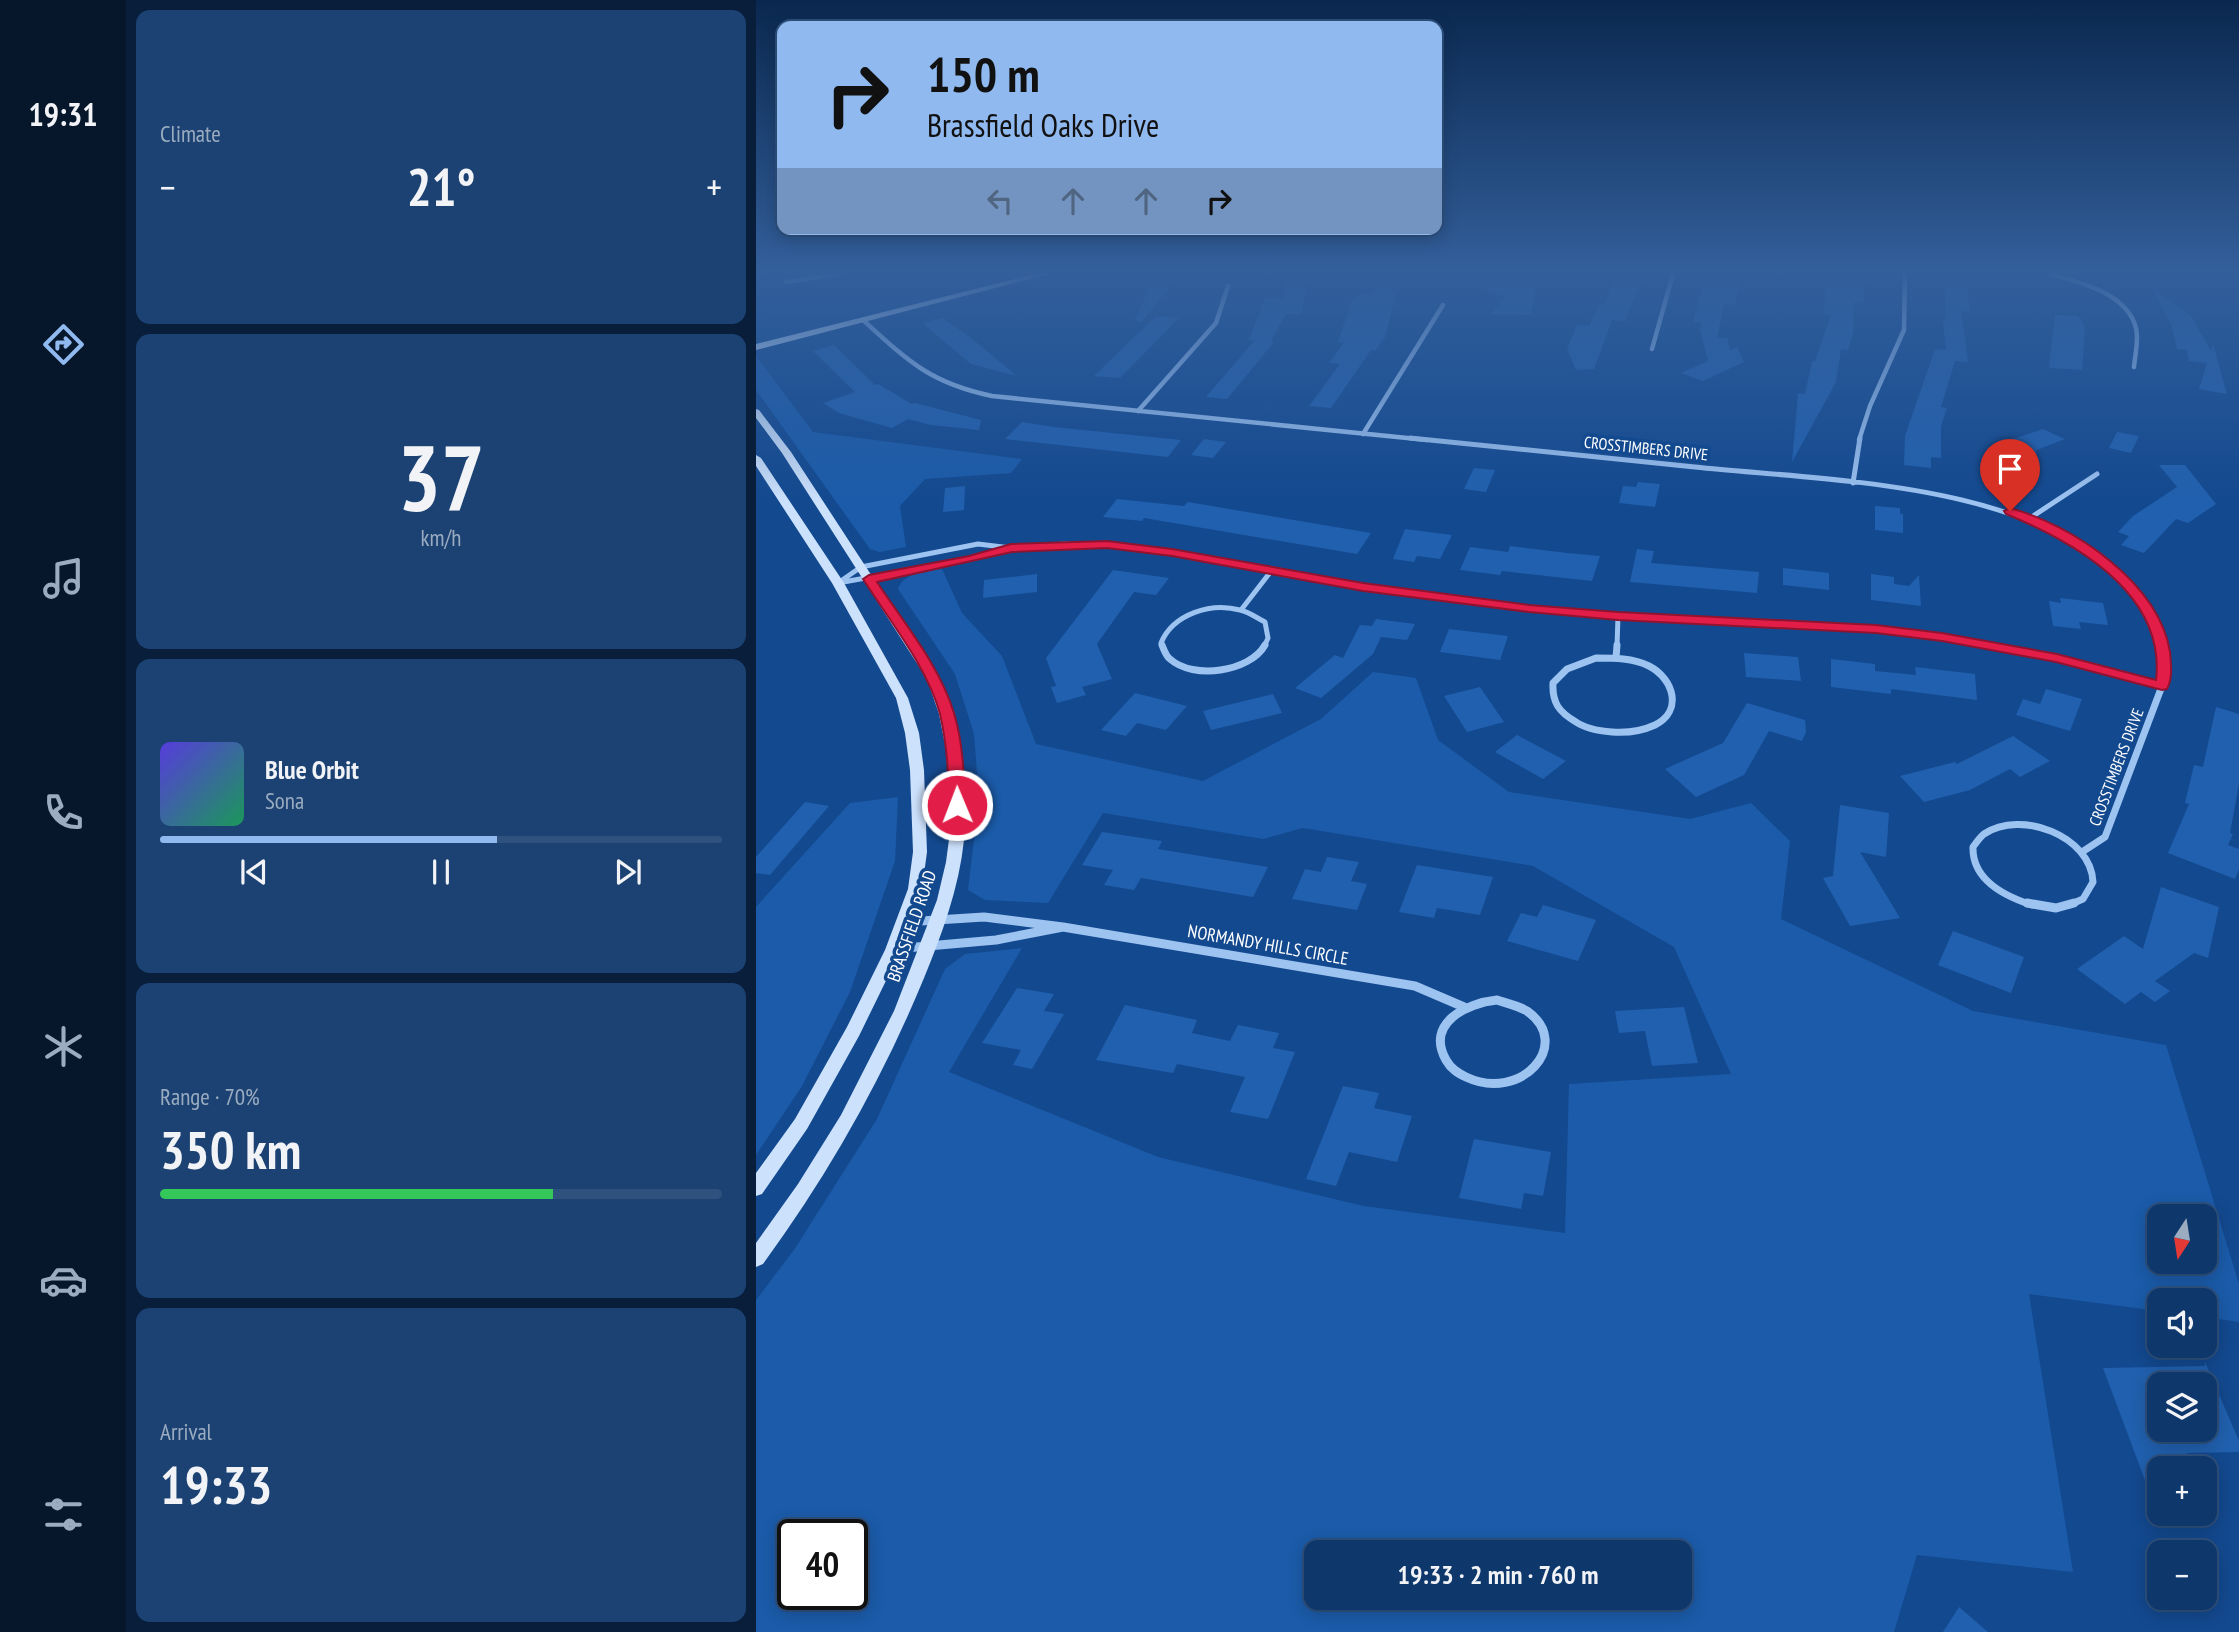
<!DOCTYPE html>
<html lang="en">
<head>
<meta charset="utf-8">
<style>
	body { margin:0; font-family:"PT Sans Narrow",sans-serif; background:#1c4273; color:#f1f3f6; height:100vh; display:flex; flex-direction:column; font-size:26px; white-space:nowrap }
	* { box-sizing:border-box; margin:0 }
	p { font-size:23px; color:#9bacc1 }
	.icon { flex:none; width:38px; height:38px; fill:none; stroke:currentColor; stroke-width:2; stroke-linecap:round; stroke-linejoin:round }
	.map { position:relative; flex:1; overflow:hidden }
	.sheet { display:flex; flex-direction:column; gap:10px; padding:10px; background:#081e3b; width:630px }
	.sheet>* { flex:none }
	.hud { position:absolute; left:21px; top:21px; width:665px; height:214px; border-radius:14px; box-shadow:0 4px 18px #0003,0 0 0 2px #2e517e; background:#90b9f0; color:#111; overflow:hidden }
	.needle { width:46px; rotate:192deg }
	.tools { position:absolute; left:1391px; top:1204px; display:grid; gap:14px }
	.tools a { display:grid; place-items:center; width:70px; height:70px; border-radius:14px; background:#0e376b; box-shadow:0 4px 18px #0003,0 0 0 2px #2e517e; font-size:35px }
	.speed { position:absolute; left:21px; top:1519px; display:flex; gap:14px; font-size:35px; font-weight:700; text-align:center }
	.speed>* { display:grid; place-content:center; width:91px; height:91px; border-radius:50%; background:#0e376b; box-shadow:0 4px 18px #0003,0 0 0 2px #2e517e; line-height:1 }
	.speed .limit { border:4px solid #111; border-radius:10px; background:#fff; color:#111 }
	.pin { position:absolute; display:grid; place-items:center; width:60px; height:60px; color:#fff; margin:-72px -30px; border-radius:50% 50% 50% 0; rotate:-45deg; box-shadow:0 0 7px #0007 }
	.pin .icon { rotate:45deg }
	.me { position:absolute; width:77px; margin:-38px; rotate:359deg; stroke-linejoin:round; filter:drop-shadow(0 0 5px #0008) }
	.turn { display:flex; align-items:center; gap:24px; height:147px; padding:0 35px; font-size:32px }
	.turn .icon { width:91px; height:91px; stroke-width:2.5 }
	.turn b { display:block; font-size:49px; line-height:60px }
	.lanes { display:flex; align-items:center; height:66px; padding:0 35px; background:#0003; justify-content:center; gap:35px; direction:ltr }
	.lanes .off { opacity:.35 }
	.big { font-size:52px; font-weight:700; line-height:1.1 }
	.sheet .widget { flex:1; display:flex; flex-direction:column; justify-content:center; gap:10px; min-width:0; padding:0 24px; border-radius:14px; background:#1c4273 }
	.sheet .dial { align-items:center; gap:0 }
	.dial b { font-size:91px; line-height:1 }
	.song { display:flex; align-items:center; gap:21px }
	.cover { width:84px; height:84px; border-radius:10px; background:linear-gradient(135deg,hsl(250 70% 55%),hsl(150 70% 35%)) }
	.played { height:7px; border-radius:4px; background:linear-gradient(90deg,#90b9f0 60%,#2e517e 60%) }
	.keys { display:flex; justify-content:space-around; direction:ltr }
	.heat { display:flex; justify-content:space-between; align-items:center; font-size:38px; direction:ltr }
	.charge { height:10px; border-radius:5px; background:linear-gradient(90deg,#34c759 70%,#2e517e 0) }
	.trip { position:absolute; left:548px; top:1540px; width:388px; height:70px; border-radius:14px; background:#0e376b; box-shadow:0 4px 18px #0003,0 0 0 2px #2e517e; font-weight:700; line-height:70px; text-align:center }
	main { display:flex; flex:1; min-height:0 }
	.tab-bar { display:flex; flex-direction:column; width:126px; justify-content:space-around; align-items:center; background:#06162b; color:#9bacc1 }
	.tab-bar .icon { width:49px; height:49px }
	.tab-bar .active { color:#90b9f0 }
	.tab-bar b { font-size:32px; color:#f1f3f6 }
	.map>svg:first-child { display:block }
</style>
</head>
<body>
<main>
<nav class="tab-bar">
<b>19:31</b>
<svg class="icon active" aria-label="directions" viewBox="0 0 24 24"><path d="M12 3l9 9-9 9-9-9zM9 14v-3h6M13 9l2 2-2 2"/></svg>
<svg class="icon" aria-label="music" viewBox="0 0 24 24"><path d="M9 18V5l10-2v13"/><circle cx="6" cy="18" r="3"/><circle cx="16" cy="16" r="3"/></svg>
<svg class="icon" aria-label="phone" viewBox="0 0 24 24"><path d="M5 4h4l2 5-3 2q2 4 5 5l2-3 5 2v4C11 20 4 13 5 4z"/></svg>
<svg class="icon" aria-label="climate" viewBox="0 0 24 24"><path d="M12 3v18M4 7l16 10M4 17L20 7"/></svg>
<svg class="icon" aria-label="car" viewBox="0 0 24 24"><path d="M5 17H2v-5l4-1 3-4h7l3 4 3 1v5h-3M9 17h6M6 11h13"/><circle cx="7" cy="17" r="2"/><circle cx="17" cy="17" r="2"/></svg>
<svg class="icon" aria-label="filters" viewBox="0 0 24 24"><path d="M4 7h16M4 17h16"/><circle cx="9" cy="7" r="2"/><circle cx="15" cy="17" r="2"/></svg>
</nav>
<section class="sheet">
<div class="widget"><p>Climate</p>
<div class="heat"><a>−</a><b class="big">21°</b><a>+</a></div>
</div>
<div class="widget dial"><b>37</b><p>km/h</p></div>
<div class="widget">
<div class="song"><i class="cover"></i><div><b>Blue Orbit</b><p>Sona</p></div></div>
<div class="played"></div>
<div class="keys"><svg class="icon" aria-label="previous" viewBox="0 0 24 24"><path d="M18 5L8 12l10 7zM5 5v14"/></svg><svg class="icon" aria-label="pause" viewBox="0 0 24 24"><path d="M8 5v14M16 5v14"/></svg><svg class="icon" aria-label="next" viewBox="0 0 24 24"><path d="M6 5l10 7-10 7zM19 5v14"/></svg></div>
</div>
<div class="widget"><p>Range · 70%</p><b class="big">350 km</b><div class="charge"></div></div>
<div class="widget"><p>Arrival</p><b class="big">19:33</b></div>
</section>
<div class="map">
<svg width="1483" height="1632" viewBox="0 0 1483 1632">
	<rect width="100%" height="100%" fill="#13498f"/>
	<!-- green -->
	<path fill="#1b5ba9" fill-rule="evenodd" d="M0 356 57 432 266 459 255 473 169 479 144 506 150 547 124 552 114 549 0 390Z
		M186 569 206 613 246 656 280 744 447 781 565 719 617 672 660 678 682 740 753 792 934 819 995 803 1034 841 1025 919 1217 1011 1410 1045 1483 1284V1322L1449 1317V1300H1404L1403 1311 1273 1294 1317 1572 1161 1555 1138 1632H0V1300L38 1250 121 1119 189 969 209 954 266 948 193 1072 402 1157 608 1206 809 1233 813 1084 975 1074 918 947 777 866 547 828 507 839 347 813 292 903 229 900 212 890 223 798 218 734 199 674 142 589C148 572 170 572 186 569ZM1404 1216H1449V1262H1404ZM37 1535H96V1594H37ZM560 1552H924V1598H560Z
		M142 797 139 861 94 992 46 1086 0 1155V907L94 803Z"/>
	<!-- building -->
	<path fill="#2160ae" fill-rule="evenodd" d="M400 274H424L385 323 379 320Z
		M860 274H888L869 321 856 320 838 369 820 370 811 349 821 325 833 326 843 304H849Z
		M965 274H986L979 305 968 304 961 338H971L974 350 981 347 988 362 947 381 925 373 952 361 944 329 945 323 937 322 949 278 964 279Z
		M1070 274H1109L1107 302H1098L1097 333 1092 350 1085 349 1080 382 1036 462 1042 393 1049 394 1056 361H1059L1075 315 1068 314Z
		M1189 274H1209L1214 312 1205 311 1212 362 1199 361 1185 407 1191 408 1185 426V458L1175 457V468L1148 465 1149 436 1179 349 1190 350 1187 320H1189Z
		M531 275H551L546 314H530L515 340 518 342 471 399 450 397 499 340H493L509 298H528Z
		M755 278 780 285 775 315 735 314 750 297 728 289Z
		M622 288 641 290 629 337 619 351 615 350 575 408 553 406 584 364 573 363 588 343 582 342 596 300 604 293 614 295Z
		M1397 289 1435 316 1455 351 1457 344 1471 394 1443 389 1451 363 1433 361 1431 350 1421 349 1415 324Z
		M1299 315 1322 316 1329 327 1326 370 1293 368Z
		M400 316 423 318 364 378 338 376Z
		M187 318 215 338 261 376 215 364 166 323Z
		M78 345 119 385 122 384 156 404 159 403 225 420 223 430 175 425 152 419 136 428 83 413 67 403 99 392 57 351Z
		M266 422 298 427 425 440 412 457 249 439Z
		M1287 429 1309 439 1281 450 1264 489 1235 482 1254 440Z
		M1361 432 1383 436 1375 453 1353 448Z
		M448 439 470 442 457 458 435 455Z
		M1403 465H1429L1460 504 1432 523 1420 519 1388 553 1365 545 1373 536 1362 532 1377 516 1421 487Z
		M718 468 739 470 730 492 708 489Z
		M882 482 904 484 899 507 863 503 867 486 880 487Z
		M209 486 208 510 187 512 189 488Z
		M361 499 428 506 432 502 615 533 601 554 388 518 386 521 347 517Z
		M1119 506 1144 508V514H1147V533L1119 530Z
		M649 529 696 535 684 559 661 556 658 562 637 559Z
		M754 546 811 553 844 556 836 581 746 571 744 575 704 570 714 547 752 552Z
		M881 549 898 551 895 563 1003 572 1001 593 874 582Z
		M1027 568 1073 573V590L1027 585Z
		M357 570 413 578 400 595 378 592 341 644 356 679 326 687 330 695 301 703 295 687 300 686 290 658Z
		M281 574V592L227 598 228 580Z
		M1115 574 1138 577V584L1153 586 1163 575 1165 606 1115 600Z
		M1304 598 1347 603 1352 625 1323 622 1325 629 1297 626 1293 601 1305 603Z
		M620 619 659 624 651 640 625 637 617 654 565 698 539 688 579 655 587 658 604 625 616 626Z
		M693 629 752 636 744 660 684 652Z
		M988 653 1042 657 1045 681 990 677Z
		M1075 659 1119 664V671L1160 675 1159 667 1219 674 1221 700 1135 689V694L1075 687Z
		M724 687 748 722 711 732 688 696Z
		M1290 689 1326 699 1314 731 1260 715 1267 699 1284 704Z
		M379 693 431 706 410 730 381 723 370 736 345 730Z
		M517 694 526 713 455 730 447 711Z
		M991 703 1049 720 1050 732 1046 741 1013 731 988 775 940 797 909 769 967 743Z
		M1460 707 1483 714V784L1474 833 1477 834 1472 845 1483 849V869L1479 879 1412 853 1433 804 1429 803 1438 765 1447 767Z
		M761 735 810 761 787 779 739 752Z
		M1257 736 1294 761 1264 777 1254 769 1214 790 1168 802 1144 776 1199 762 1201 764Z
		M49 802 73 806 14 875 0 873V857Z
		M1084 805 1133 813 1130 857 1104 852 1144 918 1094 926 1067 878 1077 876Z
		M346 832 406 841 402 849 512 867 497 897 385 878 378 890 348 885 357 870 326 865Z
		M571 857 603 862 595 881 611 884 601 910 536 899 549 869 565 872Z
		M661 865 737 877 724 915 681 908 678 918 643 912Z
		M1405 887 1463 907 1452 958 1438 953 1399 981 1414 991 1399 1002 1385 992 1369 1004 1321 969 1368 936 1387 949Z
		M787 905 840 920 822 961 751 941 765 913 781 917Z
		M1197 931 1268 957 1255 993 1182 965Z
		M261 988 298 994 288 1011 308 1014 276 1069 257 1065 265 1050 226 1043Z
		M369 1005 441 1020 436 1033 474 1041 482 1025 523 1033 517 1048 539 1052 512 1119 474 1112 489 1077 421 1064 417 1073 340 1060Z
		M928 1007 942 1063 896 1066 889 1031 863 1033 859 1011Z
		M587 1086 623 1093 618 1108 656 1116 641 1162 593 1152 580 1186 550 1179Z
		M718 1139 795 1152 787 1196 768 1193 765 1209 703 1198Z
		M1449 1362 1483 1441V1452L1431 1453 1437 1468H1404L1402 1515 1347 1368 1449 1366ZM1404 1384H1449V1430H1404Z
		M1203 1607 1232 1632H1187Z"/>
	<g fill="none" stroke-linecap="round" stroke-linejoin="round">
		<!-- street-far3 -->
		<path stroke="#9dc3f1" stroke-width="4.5" d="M1294 274C1323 282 1371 293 1380 328 1383 340 1379 355 1378 367
			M30 282 82 274
			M107 320C152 361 174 383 236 396L671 440
			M896 349 917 274
			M382 411 460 323 472 286
			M607 434 687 305
			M1103 440 1114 406 1148 330 1149 274"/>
		<!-- street-far2 -->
		<path stroke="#9dc3f1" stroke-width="5" d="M654 438C749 448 844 458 939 467 1071 481 1278 481 1373 586 1386 602 1401 625 1403 647
			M1097 483 1104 438
			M1274 518 1341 474
			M222 544 255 548 214 559 82 583 105 567Z
			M255 548 309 544 381 547 607 587 773 608 862 616 1120 629 1239 647
			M485 610 516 570
			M407 647 405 643C417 614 455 602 484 610 493 612 501 618 509 622L512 638 508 647
			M861 647 862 616"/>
		<!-- street-far1 -->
		<path stroke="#9dc3f1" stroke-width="7" d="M406 645C408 650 410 656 414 659 437 680 494 672 509 645
			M1230 645 1301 658 1406 686
			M840 658C858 658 877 658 893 666 918 679 927 711 899 725 886 731 870 733 856 732 844 731 830 729 820 722 803 712 796 703 797 683L811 669Z
			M860 658 861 645
			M1326 852 1349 837 1406 686 1403 645
			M1276 905C1248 896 1216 880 1217 847 1220 843 1224 837 1228 834 1265 809 1335 836 1337 882L1327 899 1313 905"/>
		<!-- street -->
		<path stroke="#9dc3f1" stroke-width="9" d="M1271 903 1300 908 1318 903
			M307 927 659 986 708 1007
			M138 949 240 940 307 927 228 917 149 922
			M741 1000C750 1003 763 1006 771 1011 818 1044 765 1103 710 1077 702 1073 695 1069 690 1060 669 1023 711 1003 741 1000Z"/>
		<!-- secondary -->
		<path fill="#cce1fc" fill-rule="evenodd" d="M279 274H293L0 350V344Z
			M0 409 3 410 35 452 183 679C203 730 213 785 208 840 203 888 186 934 168 978 126 1080 72 1175 7 1264L0 1267V1243L42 1184 85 1115 138 1011 181 900 190 862 195 824 190 750 183 714 171 679 26 453 0 418Z
			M0 455 5 458 88 583 152 698 163 733 168 770 171 852 166 889 145 950 103 1036 51 1129 6 1194 0 1196V1173L39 1119 91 1027 129 950 152 889 157 852 154 770 149 733 140 698 76 583 0 466Z"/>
	</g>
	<!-- sky -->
	<linearGradient id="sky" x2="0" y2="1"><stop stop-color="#0a284f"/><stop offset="0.54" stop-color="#335f9b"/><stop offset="1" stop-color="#335f9b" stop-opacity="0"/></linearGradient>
	<rect width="1483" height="503" fill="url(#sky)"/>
	<!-- route -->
	<path fill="#e11d48" stroke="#92132f" stroke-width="2" d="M1254 508C1317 525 1403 583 1414 652 1415 664 1417 678 1411 689L1406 690 1300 662 1186 641 1120 633 862 620 773 612 607 591 416 556 351 548 256 552 121 582C148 623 184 666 198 713 207 743 208 774 209 805L201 810 193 805C193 774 191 745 184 714 172 668 133 620 107 579L113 575 213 556 255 544 351 541 416 549 607 583 773 605 862 612 1120 625 1186 633 1301 654 1400 680C1410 593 1318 542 1250 514L1248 511Z"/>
	<g text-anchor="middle" stroke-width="7" stroke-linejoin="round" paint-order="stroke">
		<!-- far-street labels -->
		<g font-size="16" fill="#fff" stroke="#13498f">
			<text transform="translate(890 448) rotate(6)" y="6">CROSSTIMBERS DRIVE</text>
			<text transform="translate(1360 767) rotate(-69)" y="6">CROSSTIMBERS DRIVE</text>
		</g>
		<!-- street labels -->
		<g font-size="18" fill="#fff" stroke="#13498f">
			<text transform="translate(156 926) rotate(-71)" y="6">BRASSFIELD ROAD</text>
			<text transform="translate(512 945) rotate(10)" y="6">NORMANDY HILLS CIRCLE</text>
		</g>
	</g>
</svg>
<div class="tools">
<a><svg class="needle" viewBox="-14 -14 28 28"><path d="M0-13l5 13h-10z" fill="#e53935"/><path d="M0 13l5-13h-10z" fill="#9bacc1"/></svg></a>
<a><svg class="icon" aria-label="sound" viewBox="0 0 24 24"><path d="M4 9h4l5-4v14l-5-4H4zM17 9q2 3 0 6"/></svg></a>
<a><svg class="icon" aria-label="layers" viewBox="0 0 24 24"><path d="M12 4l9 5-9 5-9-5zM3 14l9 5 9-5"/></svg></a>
<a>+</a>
<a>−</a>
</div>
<div class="speed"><div class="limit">40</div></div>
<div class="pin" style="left:1254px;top:511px;background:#d93025"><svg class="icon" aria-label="arrive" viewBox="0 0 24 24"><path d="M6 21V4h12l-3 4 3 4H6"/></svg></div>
<svg class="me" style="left:201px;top:805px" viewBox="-20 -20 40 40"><circle r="17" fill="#e11d48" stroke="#fff" stroke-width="3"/><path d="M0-11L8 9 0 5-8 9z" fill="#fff"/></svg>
<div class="trip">19:33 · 2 min · 760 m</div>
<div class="hud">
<div class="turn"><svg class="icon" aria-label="right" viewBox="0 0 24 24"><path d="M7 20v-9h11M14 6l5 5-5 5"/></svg><div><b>150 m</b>Brassfield Oaks Drive</div></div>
<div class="lanes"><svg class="icon off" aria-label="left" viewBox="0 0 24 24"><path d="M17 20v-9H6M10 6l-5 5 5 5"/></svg><svg class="icon off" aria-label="ahead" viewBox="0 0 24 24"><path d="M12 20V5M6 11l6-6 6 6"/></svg><svg class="icon off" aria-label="ahead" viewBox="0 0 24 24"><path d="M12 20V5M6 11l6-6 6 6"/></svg><svg class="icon" aria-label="right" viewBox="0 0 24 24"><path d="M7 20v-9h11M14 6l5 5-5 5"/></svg></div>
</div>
</div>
</main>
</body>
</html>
